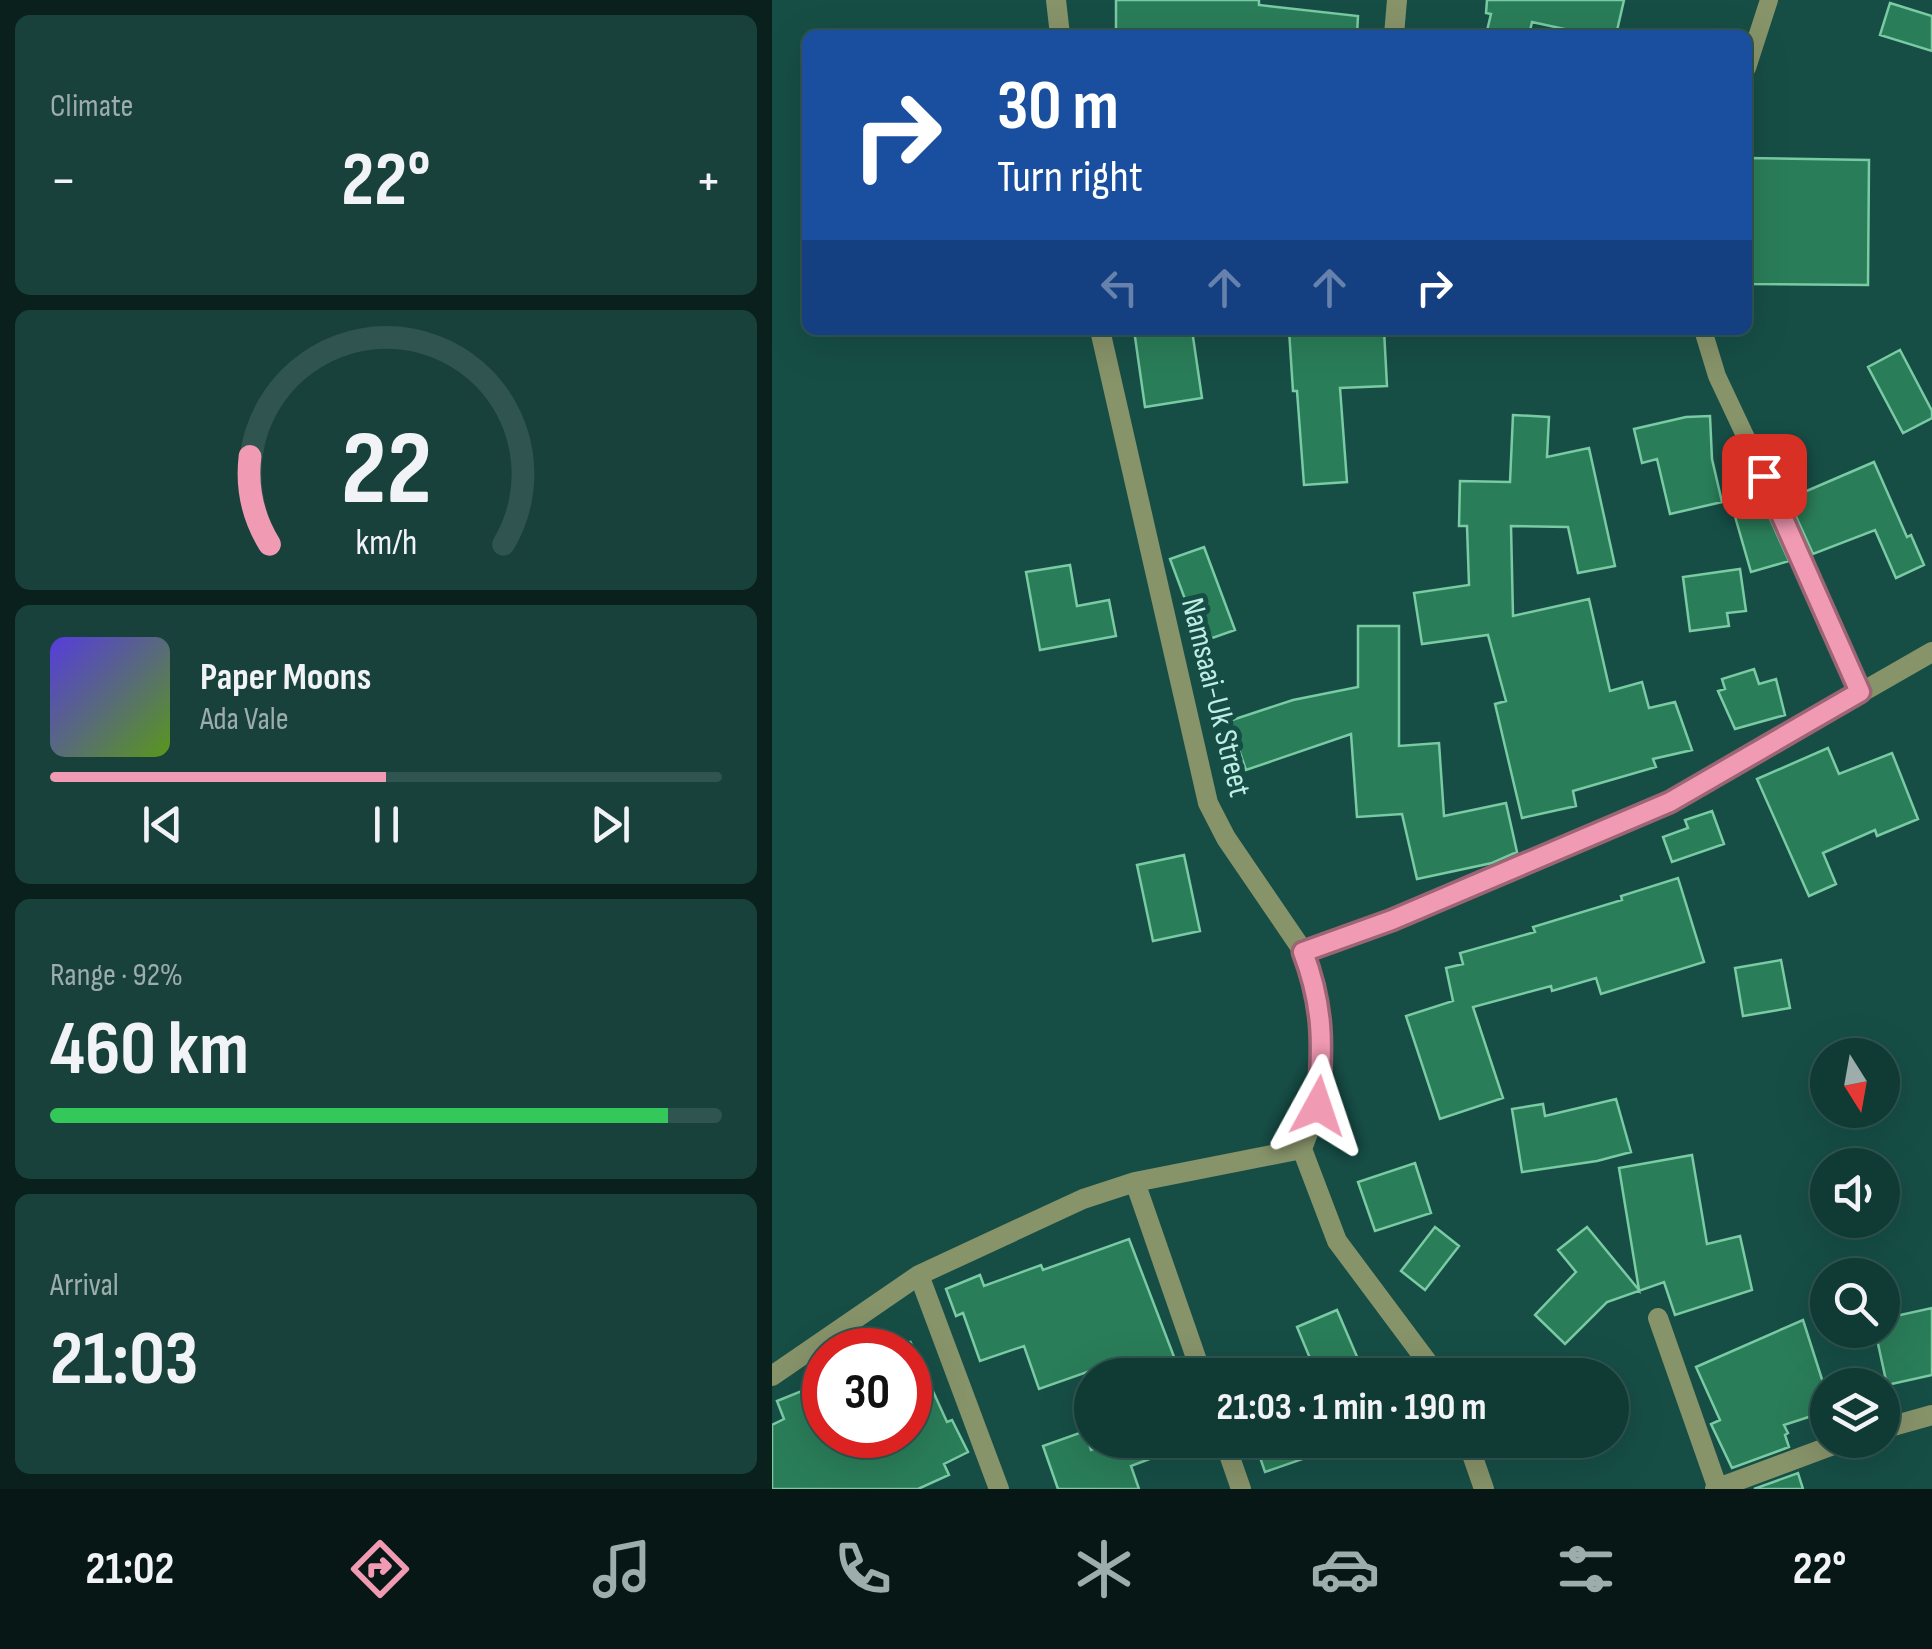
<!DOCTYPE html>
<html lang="en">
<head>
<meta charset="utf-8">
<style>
	body { margin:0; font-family:"Sofia Sans Condensed",sans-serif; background:#19413c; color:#f1f3f6; height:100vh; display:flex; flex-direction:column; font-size:38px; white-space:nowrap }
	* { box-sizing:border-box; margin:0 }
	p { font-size:32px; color:#9cadac }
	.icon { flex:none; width:55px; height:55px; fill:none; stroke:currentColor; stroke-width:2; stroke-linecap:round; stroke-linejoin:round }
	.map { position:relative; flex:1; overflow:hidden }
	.drawer { display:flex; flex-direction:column; gap:15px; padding:15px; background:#09201d; width:772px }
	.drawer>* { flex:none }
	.top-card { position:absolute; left:30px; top:30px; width:950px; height:305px; border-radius:15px; box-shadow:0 10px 40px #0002,0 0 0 2px #30544f; background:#1a4fa0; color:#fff; overflow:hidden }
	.needle { width:65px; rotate:169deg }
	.tools { position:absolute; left:1038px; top:1038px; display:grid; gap:20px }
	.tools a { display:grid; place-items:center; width:90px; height:90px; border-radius:50%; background:#103a34; box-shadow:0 10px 40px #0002,0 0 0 2px #30544f; font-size:50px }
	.speed { position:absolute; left:30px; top:1328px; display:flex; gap:20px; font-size:50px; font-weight:700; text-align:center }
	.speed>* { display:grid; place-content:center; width:130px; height:130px; border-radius:50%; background:#103a34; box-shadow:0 10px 40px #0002,0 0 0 2px #30544f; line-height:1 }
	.speed .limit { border:15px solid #d22; background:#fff; color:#111 }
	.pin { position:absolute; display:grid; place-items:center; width:85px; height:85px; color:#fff; margin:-42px; border-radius:20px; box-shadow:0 5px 15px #0006 }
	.me { position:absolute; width:110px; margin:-55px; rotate:5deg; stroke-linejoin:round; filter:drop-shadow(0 0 8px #0008) }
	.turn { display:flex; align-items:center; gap:35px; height:210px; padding:0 30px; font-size:45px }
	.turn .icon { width:130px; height:130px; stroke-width:2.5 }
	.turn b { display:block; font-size:70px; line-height:85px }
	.lanes { display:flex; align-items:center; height:95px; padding:0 30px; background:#0003; justify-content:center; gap:50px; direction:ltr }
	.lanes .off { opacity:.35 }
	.big { font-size:75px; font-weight:700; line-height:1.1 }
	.drawer .card { flex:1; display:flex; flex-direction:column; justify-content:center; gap:15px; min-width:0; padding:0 35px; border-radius:15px; background:#19413c }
	.drawer .dial { align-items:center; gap:0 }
	.dial svg { height:260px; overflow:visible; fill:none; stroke:#30544f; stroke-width:7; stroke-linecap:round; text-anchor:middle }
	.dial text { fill:#f1f3f6; stroke:none }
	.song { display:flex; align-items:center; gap:30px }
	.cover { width:120px; height:120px; border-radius:15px; background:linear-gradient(135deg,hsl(250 70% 55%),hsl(90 70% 35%)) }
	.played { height:10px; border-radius:5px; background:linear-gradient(90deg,#f19ab3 50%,#30544f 50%) }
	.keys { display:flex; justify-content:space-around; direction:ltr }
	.heat { display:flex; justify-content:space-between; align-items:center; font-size:55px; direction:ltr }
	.charge { height:15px; border-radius:8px; background:linear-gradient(90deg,#34c759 92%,#30544f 0) }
	.trip { position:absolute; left:302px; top:1358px; width:555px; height:100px; border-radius:50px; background:#103a34; box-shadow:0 10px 40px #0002,0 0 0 2px #30544f; font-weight:700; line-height:100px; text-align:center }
	.tabs { display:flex; height:160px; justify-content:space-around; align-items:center; background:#061715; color:#9cadac }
	.tabs .icon { width:70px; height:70px }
	.tabs .selected { color:#f19ab3 }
	.tabs b { font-size:45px; color:#f1f3f6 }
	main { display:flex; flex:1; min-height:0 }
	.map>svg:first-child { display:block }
</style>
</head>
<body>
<main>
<section class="drawer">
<div class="card"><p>Climate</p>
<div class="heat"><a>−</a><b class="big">22°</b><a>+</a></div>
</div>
<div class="card dial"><svg viewBox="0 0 100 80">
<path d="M14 69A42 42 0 1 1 86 69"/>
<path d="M14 69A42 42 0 0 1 8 42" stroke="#f19ab3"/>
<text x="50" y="56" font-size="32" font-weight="700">22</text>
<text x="50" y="72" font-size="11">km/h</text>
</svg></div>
<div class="card">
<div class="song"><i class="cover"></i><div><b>Paper Moons</b><p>Ada Vale</p></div></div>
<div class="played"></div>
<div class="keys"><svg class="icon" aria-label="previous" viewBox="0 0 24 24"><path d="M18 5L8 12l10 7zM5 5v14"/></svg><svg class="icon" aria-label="pause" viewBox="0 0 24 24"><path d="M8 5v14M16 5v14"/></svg><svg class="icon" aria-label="next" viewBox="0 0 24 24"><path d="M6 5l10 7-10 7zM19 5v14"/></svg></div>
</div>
<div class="card"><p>Range · 92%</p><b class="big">460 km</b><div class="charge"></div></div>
<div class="card"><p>Arrival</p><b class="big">21:03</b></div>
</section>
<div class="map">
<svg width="1160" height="1489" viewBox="0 0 1160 1489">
	<rect width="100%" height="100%" fill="#164e46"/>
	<!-- building -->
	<path fill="#2a7d59" stroke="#7acaa3" stroke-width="2.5" d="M344 0H487V5L586 16 585 35H344Z
		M715 0H852L844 35H820L760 22 757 35H714L719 14 714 13Z
		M1118 3 1160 16V51L1108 35Z
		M975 158 1097 160 1096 285 975 284Z
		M362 330H420L430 398 373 407Z
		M517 330H612L615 386 568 388 575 482 532 485 525 391H521Z
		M1128 350 1160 411V418L1131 433 1096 367Z
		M741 415 777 417 775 457 817 448 843 566 806 573 796 527 739 526 741 616 817 599 838 691 870 682 877 708 903 702 920 750 881 759 884 767 801 791 804 806 750 818 723 704 734 701 716 635 650 644 642 593 697 585 695 526H687L688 481 738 482Z
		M938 416 940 459 950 502 898 514 885 459 870 463 862 429 914 417Z
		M1102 462 1135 537 1139 535 1152 565 1124 578 1103 530 1041 554 1016 499Z
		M992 505 1017 561 979 572 962 513Z
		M432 547 463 630 429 642 398 559Z
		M298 565 305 606 337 600 344 636 268 650 254 572Z
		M968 569 974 611 955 613 957 626 918 631 911 577Z
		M586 626H627V746L667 743 672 816 734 803 745 852 720 863 645 879 630 814 585 817 579 734 474 770 457 721 521 700 586 687Z
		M982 669 987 684 1004 679 1013 715 963 729 946 691 953 689 950 679Z
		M1056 748 1067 774 1120 753 1146 819 1105 836 1103 830 1051 853 1064 884 1037 896 985 779Z
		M940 811 952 844 900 862 891 837 916 828 913 820Z
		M412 855 428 931 381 941 365 865Z
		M906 878 932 962 829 994 824 978 780 991 779 986 701 1007 731 1098 668 1119 634 1016 681 1001 674 968 691 964 688 953 763 932 761 927 850 900 849 896Z
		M1009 960 1018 1008 971 1016 963 968Z
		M844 1099 859 1152 825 1161 750 1172 740 1109 771 1104 773 1116Z
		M920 1155 935 1244 968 1236 980 1290 903 1315 892 1282 835 1302 793 1344 763 1315 804 1272 786 1250 815 1227 867 1290 847 1168Z
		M643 1163 659 1213 603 1231 586 1182Z
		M663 1227 687 1246 653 1290 629 1271Z
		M357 1239 409 1375H358L352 1359 267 1389 252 1346 208 1361 191 1313 184 1316 174 1289 208 1275 212 1286 269 1265 271 1270Z
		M1160 1308V1375L1115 1385 1103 1330H1110V1319Z
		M565 1310 589 1366 568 1375H545L525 1327Z
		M1031 1320 1055 1395V1411L1012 1425 1016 1433 1013 1435 1017 1447 960 1468 939 1424 948 1420 924 1367Z
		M138 1341 175 1422 180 1420 196 1452 172 1464 177 1475 146 1489H0V1425L12 1419 5 1401 52 1382V1435H138Z
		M313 1431 319 1450 349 1440H420V1443L359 1466 367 1489H286L271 1446Z
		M482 1440H573L574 1444 493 1472Z
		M1026 1473 1031 1489H982Z"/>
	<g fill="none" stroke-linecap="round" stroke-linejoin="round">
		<!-- service -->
		<path stroke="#879369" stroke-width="18" d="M975 68 997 0
			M931 330 945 376 1008 510 1088 692"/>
		<!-- minor -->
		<path stroke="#879369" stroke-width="20" d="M284 0 288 35
			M622 35 625 0
			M328 330 436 803 454 838 531 951 544 986 551 1050 546 1106 530 1149 565 1241 665 1375
			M531 951 620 920 898 802 1160 652
			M363 1182 430 1375
			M147 1275 227 1489
			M886 1318 946 1489
			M0 1376 147 1275 311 1199 363 1182 530 1149
			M1110 1429 1160 1415
			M452 1440 469 1489
			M695 1440 712 1489
			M943 1489 1075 1440"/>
	</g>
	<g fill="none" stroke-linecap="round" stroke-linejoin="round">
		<defs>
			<path id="route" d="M546 1106C551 1047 552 1007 531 952L620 920 898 802 1088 692 992 476"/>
		</defs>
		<!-- route casing -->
		<use href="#route" stroke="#9d6474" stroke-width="25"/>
		<!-- route -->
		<use href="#route" stroke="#f19ab3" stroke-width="18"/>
	</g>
	<g text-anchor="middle" stroke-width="10" stroke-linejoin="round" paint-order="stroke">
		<!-- street labels -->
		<g font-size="32" fill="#bfede4" stroke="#164e46">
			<text transform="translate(445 697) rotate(76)" y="11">Namsaai-Uk Street</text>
		</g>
	</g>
</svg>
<div class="tools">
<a><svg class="needle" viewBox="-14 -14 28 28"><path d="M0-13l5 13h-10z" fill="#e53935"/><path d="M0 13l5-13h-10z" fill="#9cadac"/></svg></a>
<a><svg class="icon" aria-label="sound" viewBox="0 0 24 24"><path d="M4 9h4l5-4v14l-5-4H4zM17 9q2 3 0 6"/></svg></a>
<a><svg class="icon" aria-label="search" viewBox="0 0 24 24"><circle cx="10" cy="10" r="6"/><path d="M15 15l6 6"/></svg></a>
<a><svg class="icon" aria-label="layers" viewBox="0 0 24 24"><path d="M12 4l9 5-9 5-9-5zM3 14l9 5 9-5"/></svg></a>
</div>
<div class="speed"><div class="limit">30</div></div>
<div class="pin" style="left:992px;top:476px;background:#d93025"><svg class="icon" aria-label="arrive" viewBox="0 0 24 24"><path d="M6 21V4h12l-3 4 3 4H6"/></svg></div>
<svg class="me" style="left:546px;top:1106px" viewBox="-20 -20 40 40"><path d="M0-17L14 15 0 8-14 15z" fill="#f19ab3" stroke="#fff" stroke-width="4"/></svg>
<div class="trip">21:03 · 1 min · 190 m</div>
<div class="top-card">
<div class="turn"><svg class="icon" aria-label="right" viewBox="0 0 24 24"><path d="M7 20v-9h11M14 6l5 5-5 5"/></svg><div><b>30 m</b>Turn right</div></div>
<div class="lanes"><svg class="icon off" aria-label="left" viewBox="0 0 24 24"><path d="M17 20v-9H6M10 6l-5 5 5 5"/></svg><svg class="icon off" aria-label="ahead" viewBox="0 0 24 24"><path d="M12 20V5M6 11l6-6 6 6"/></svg><svg class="icon off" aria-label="ahead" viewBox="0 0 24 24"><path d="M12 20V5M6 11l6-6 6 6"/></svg><svg class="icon" aria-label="right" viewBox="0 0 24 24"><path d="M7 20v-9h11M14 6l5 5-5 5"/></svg></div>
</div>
</div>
</main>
<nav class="tabs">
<b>21:02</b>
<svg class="icon selected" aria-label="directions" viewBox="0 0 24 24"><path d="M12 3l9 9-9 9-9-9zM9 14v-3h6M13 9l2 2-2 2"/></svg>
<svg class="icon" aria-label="music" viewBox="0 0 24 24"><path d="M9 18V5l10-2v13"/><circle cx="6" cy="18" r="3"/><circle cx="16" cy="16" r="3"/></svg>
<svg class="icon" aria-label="phone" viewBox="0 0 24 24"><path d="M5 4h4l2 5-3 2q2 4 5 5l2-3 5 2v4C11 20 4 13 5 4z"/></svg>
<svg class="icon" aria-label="climate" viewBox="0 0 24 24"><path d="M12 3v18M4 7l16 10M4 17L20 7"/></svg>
<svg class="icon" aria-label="car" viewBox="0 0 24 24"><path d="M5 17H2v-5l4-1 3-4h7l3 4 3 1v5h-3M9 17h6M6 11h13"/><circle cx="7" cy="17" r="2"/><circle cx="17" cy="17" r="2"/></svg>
<svg class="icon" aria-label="filters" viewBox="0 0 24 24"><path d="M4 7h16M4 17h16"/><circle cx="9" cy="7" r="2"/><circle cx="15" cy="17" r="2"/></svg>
<b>22°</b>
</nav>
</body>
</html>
